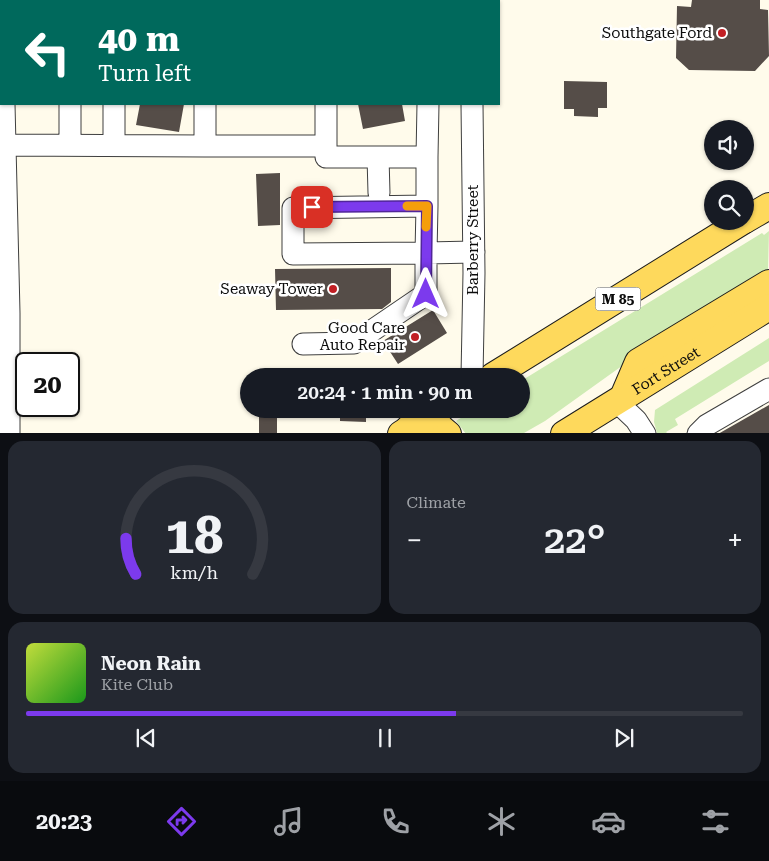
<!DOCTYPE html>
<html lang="en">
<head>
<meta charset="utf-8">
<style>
	body { margin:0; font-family:"Roboto Serif",serif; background:#242831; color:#f1f3f6; height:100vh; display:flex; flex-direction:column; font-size:19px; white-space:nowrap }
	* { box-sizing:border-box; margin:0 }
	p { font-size:16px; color:#9ea1a6 }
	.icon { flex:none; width:28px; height:28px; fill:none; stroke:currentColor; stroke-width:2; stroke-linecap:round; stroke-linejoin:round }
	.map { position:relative; height:433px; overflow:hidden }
	.drawer { display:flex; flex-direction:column; gap:8px; padding:8px; background:#0d0f14; flex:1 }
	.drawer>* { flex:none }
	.guide { position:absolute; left:0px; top:0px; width:500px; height:105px; box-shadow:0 1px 4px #0004; background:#00695c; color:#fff; overflow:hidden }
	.buttons { position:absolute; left:704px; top:120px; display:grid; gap:10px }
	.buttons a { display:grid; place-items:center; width:50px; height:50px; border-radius:50%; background:#171b24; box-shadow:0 1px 4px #0004; font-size:25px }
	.speed { position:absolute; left:15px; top:352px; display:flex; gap:10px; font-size:25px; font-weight:700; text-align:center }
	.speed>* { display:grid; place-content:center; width:65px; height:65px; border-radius:50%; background:#171b24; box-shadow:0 1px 4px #0004; line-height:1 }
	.speed .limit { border:2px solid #111; border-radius:8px; background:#fff; color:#111 }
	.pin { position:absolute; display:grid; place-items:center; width:42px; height:42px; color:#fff; margin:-21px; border-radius:10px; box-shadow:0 2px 8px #0006 }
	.me { position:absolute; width:55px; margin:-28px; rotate:0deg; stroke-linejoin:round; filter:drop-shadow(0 0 4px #0008) }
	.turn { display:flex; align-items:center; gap:18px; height:105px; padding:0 15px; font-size:22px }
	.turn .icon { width:65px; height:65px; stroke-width:2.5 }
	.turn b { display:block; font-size:35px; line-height:42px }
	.big { font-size:38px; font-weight:600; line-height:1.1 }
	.drawer .widget { flex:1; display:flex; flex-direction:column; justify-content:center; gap:8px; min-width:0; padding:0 18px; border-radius:15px; background:#242831 }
	.drawer .dial { align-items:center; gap:0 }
	.dial svg { height:130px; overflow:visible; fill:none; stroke:#363941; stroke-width:7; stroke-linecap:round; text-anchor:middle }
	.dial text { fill:#f1f3f6; stroke:none }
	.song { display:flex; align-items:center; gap:15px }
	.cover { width:60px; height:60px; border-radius:8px; background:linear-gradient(135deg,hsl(70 70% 55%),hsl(120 70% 35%)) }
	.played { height:5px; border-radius:2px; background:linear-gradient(90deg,#7c3aed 60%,#363941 60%) }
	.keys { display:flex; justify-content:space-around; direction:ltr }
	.heat { display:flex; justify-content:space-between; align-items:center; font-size:28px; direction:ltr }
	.drawer .tiles { flex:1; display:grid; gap:8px; grid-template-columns:1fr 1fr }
	.widget:last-child { grid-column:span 2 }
	.trip { position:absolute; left:240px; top:368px; width:290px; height:50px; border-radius:25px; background:#171b24; box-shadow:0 1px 4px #0004; font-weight:600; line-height:50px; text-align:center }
	.menu { display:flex; height:80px; justify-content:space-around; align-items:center; background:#090b0e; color:#9ea1a6 }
	.menu .icon { width:35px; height:35px }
	.menu .selected { color:#7c3aed }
	.menu b { font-size:22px; color:#f1f3f6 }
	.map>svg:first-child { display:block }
</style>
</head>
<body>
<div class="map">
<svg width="769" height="434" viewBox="0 0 769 434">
	<rect width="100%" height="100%" fill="#fffbeb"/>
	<!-- green -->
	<path fill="#cfebb4" d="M769 231 768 270 633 358 545 421 524 433 466 434 456 421 475 409H521V381L762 233 764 235Z
		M769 338V361L675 419 678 425 666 432 667 433H657L654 422 655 410Z"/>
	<!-- building -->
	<path fill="#554d48" d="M692 0H760V9L768 10 769 56 755 71 689 70 676 58 677 6 691 7Z
		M564 81 607 82V108H598V117L574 116V109H564Z
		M140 104H184L179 132 136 125Z
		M358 104H402L405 121 363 129Z
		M280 173V225L258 226 256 174Z
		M391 268V302L382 309 276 310 275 269Z
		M433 310 447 333 398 364 383 341Z
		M769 405V434H718Z
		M259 409H277V434H259Z
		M340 409H366V422L340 421Z"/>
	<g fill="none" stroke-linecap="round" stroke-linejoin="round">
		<defs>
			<path id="minor" d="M3 0V1
				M142 0V1
				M472 0V1
				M70 1V0
				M114 1V0
				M428 1V0
				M4 104 9 313V434
				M326 104V157H427L428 104
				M4 145 205 146V104
				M70 145V104
				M114 145V104
				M205 146H326
				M378 157 379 193
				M427 206V157
				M303 344 354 343 426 294V253L293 254V208L427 206 426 253 474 252
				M472 376 474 273 472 104
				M616 401 636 420 645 434
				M698 434 707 425 769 389"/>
			<g id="major">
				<path d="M745 220 769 206"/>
				<path d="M493 376 743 221"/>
				<path d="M623 397 638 362 769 283"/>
				<path d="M409 428 442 429 448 434"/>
				<path d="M401 434 441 409"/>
				<path id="s1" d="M564 434 769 307"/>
			</g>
		</defs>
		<!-- minor casing -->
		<use href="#minor" stroke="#3f3f3f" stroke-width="23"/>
		<!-- major casing -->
		<use href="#major" stroke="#1d1d1d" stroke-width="28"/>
		<!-- minor -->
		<use href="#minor" stroke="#fff" stroke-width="21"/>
		<!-- major -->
		<use href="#major" stroke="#fed95c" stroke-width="26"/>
	</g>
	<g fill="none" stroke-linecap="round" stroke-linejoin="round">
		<defs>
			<path id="route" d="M312 207 427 206 426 294"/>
		</defs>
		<!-- route casing -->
		<use href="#route" stroke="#51269a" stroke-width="12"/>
		<!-- route -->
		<use href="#route" stroke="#7c3aed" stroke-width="9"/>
		<!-- slow -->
		<path stroke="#f59e0b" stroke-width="9" d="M407 206H427L426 227"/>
	</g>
	<!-- markers -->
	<g fill="#c11f24" stroke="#fff" stroke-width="2">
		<circle cx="722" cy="33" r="5"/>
		<circle cx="333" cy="289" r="5"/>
		<circle cx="415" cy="337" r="5"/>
	</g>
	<g text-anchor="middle" stroke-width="5" stroke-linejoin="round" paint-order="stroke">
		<!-- shield labels -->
		<rect fill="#fff" stroke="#555" stroke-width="1" x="595.5" y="287.5" width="45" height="23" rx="4"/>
		<g font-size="14" font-weight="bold" fill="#0c0c0c">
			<text x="618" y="304">M 85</text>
		</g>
		<!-- poi labels -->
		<g font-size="15" fill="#0c0c0c" stroke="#fff" text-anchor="end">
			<text x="712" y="38">Southgate Ford</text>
			<text x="323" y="294">Seaway Tower</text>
			<text x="405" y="333">Good Care<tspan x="405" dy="17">Auto Repair</tspan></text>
		</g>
		<!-- street labels -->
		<g font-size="15" fill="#0c0c0c" stroke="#fff">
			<text transform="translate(473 240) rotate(-90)" y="5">Barberry Street</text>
			<text dy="5" stroke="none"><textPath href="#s1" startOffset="120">Fort Street</textPath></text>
		</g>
	</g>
</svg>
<div class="buttons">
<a><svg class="icon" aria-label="sound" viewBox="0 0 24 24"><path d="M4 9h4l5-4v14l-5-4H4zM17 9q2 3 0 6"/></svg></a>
<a><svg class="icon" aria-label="search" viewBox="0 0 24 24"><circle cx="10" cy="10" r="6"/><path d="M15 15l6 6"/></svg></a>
</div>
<div class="speed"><div class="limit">20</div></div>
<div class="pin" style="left:312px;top:207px;background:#d93025"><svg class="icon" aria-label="arrive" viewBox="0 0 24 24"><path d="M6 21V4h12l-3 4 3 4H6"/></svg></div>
<svg class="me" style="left:426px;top:294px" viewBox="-20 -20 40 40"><path d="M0-17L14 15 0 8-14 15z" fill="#7c3aed" stroke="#fff" stroke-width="4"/></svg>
<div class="trip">20:24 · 1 min · 90 m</div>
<div class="guide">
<div class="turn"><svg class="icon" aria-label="left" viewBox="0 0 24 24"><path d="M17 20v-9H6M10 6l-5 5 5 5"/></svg><div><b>40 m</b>Turn left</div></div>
</div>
</div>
<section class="drawer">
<div class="tiles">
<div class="widget dial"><svg viewBox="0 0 100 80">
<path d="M14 69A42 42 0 1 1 86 69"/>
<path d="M14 69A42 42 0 0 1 8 47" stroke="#7c3aed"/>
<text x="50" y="56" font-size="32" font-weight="700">18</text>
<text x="50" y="72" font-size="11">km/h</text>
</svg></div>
<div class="widget"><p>Climate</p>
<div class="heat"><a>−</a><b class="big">22°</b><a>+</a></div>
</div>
<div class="widget">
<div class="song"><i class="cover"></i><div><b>Neon Rain</b><p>Kite Club</p></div></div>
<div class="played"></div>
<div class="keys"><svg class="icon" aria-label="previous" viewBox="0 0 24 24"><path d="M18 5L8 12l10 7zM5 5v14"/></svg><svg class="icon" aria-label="pause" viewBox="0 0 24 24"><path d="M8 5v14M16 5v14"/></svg><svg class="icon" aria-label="next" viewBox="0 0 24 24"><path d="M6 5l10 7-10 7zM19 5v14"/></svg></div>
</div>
</div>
</section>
<nav class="menu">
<b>20:23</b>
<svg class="icon selected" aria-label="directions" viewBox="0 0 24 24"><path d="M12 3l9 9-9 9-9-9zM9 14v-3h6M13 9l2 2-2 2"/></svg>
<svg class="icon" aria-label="music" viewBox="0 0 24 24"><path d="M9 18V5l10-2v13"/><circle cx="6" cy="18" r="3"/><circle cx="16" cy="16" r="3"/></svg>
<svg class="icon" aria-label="phone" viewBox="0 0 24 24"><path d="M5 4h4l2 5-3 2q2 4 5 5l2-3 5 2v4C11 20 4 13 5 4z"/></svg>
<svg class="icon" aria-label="climate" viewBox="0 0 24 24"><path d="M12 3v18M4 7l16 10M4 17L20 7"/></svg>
<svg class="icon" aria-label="car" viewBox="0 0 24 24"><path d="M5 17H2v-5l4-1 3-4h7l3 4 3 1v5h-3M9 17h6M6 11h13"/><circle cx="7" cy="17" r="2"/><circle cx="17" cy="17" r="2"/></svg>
<svg class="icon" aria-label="filters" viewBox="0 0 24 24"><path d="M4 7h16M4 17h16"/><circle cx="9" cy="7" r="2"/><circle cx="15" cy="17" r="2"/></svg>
</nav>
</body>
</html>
